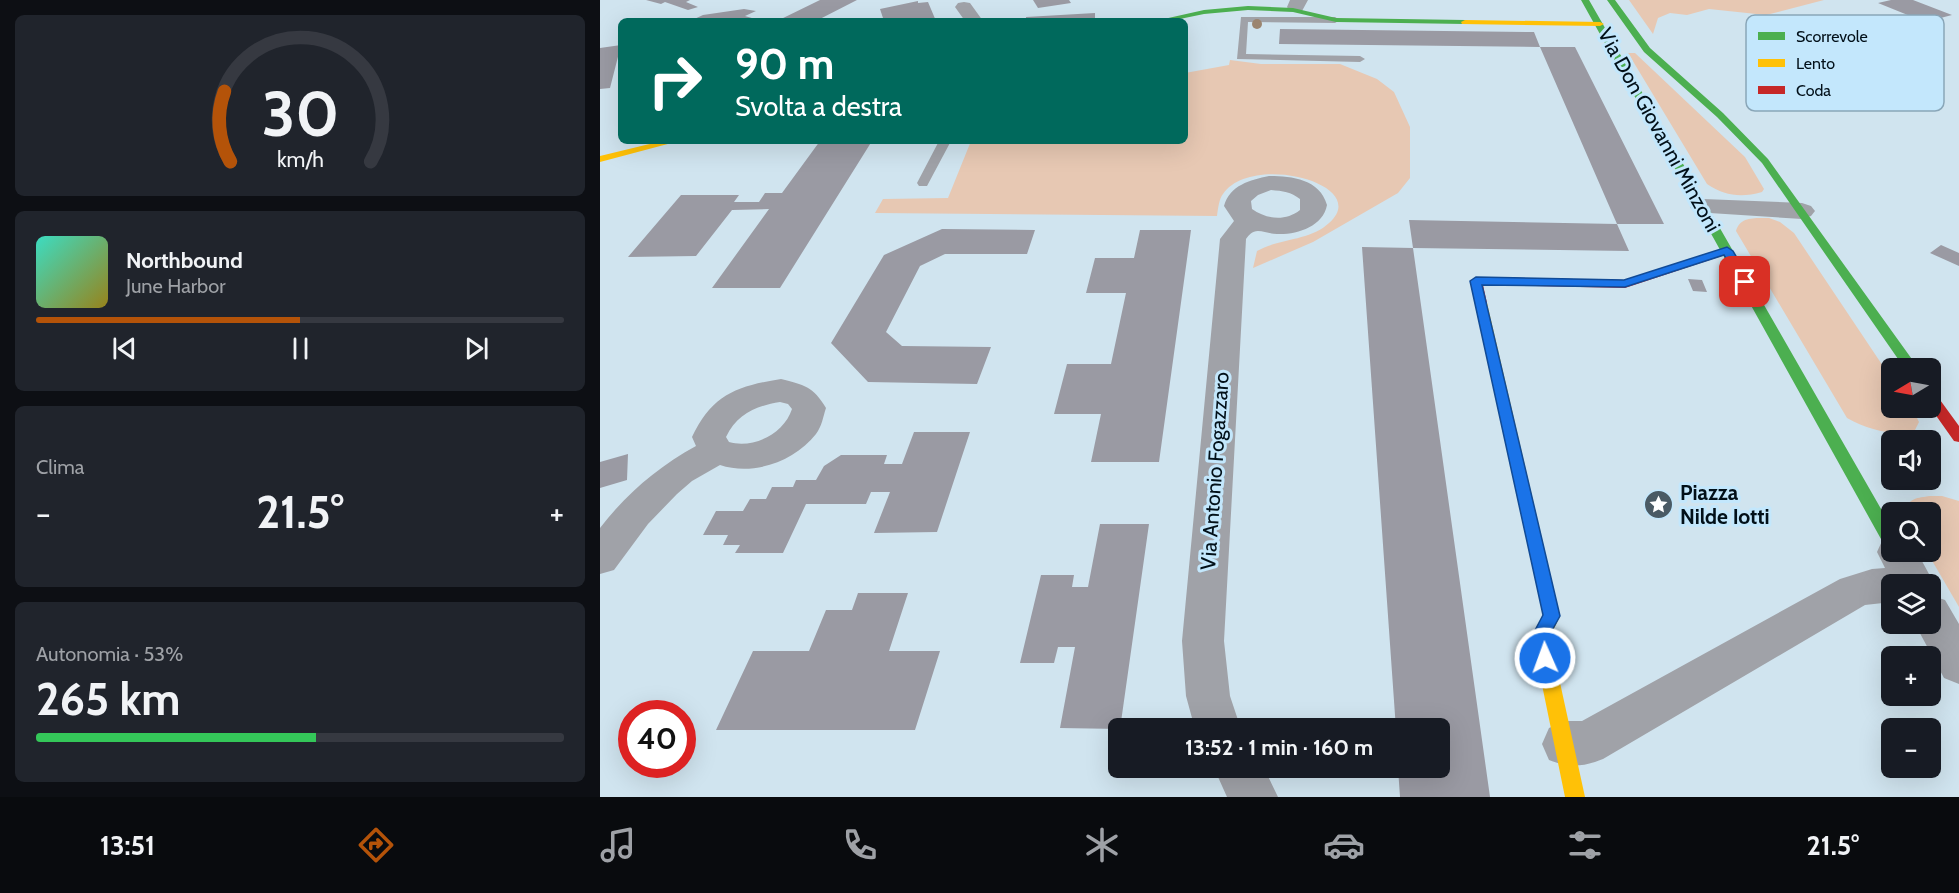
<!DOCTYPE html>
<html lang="it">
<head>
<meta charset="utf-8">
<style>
	body { margin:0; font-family:Cabin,sans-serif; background:#20242c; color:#f1f3f6; height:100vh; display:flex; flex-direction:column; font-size:22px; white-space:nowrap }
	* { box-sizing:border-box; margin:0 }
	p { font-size:20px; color:#9ea1a6 }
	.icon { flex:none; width:33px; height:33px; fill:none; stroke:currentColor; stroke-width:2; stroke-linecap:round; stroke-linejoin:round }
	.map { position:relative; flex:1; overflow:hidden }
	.details { display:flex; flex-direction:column; gap:15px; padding:15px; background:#0d0f14; width:600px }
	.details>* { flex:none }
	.guide { position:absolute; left:18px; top:18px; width:570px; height:126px; border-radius:9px; box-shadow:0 6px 24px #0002; background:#00695c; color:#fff; overflow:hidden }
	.needle { width:39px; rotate:260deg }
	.tools { position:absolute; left:1281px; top:358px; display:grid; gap:12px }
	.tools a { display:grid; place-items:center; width:60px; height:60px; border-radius:9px; background:#171b24; box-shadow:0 6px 24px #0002; font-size:30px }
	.speed { position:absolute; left:18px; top:700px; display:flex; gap:12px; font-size:30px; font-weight:700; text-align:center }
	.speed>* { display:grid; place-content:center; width:78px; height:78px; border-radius:50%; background:#171b24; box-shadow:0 6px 24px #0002; line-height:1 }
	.speed .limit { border:9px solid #d22; background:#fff; color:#111 }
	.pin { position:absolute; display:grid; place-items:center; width:51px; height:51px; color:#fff; margin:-26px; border-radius:12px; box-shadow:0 3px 9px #0006 }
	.me { position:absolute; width:66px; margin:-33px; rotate:358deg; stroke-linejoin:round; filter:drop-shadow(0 0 4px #0008) }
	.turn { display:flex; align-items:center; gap:21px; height:126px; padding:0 18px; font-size:27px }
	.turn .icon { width:78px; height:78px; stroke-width:2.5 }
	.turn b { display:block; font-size:42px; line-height:51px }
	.big { font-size:45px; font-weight:800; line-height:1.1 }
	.details .tile { flex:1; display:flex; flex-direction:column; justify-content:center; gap:9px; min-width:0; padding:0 21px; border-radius:9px; background:#20242c }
	.details .dial { align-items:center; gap:0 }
	.dial svg { height:156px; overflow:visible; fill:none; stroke:#363941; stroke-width:7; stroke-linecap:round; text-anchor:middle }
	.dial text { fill:#f1f3f6; stroke:none }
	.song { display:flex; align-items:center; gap:18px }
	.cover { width:72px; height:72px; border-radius:9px; background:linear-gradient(135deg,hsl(170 70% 55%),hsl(50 70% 35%)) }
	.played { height:6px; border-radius:3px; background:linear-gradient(90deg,#b45309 50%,#363941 50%) }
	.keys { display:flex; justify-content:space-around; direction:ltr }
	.heat { display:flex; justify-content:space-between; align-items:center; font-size:33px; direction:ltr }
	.charge { height:9px; border-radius:4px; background:linear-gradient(90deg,#34c759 53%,#363941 0) }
	.trip { position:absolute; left:508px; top:718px; width:342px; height:60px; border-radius:9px; background:#171b24; box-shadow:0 6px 24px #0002; font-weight:800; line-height:60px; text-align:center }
	.tab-bar { display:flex; height:96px; justify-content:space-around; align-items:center; background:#090b0e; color:#9ea1a6 }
	.tab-bar .icon { width:42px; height:42px }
	.tab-bar .active { color:#b45309 }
	.tab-bar b { font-size:27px; color:#f1f3f6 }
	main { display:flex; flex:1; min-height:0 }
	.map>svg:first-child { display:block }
</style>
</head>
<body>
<main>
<section class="details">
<div class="tile dial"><svg viewBox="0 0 100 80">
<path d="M14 69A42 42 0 1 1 86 69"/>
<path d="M14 69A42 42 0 0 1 11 33" stroke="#b45309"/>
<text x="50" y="56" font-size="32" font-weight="700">30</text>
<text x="50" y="72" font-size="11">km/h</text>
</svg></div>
<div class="tile">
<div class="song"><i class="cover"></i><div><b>Northbound</b><p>June Harbor</p></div></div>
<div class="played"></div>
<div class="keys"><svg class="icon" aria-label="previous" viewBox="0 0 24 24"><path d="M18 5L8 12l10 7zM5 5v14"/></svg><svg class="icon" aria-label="pause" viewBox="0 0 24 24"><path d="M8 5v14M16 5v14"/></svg><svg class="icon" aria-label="next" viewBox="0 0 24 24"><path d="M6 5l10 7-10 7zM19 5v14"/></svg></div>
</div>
<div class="tile"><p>Clima</p>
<div class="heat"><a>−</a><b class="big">21.5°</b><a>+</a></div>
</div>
<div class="tile"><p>Autonomia · 53%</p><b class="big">265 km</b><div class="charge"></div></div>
</section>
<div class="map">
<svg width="1359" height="797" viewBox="0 0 1359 797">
	<rect width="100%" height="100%" fill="#d0e4ef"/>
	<!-- green -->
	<path fill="#e7c8b3" d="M1029 0H1224L1166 15 1109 9 1087 15 1070 13 1058 18 1053 34Z
		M1028 53H1035L1145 157 1164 189 1162 192C1141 198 1125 196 1107 184Z
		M630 60 661 64H740L777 79 794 92 810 127V178L798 193 713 242 653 268 657 251C680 238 710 241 729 223 773 184 651 152 623 194 619 199 618 209 617 216L275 213 283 199 348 198 371 141H585V73L629 65Z
		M1169 218 1180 222 1194 233 1291 378 1292 408H1312L1319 422 1314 432C1289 435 1269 430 1247 418L1136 231C1140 216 1156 218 1169 218Z
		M1330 496H1342L1359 501V607L1327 552H1330V513H1305C1308 498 1316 498 1330 496Z"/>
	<!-- building -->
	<path fill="#9a9aa3" d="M46 0H90L86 2 98 7 88 10 65 2 61 4Z
		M220 0H257L216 21H177Z
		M433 0H469L471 3 438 8Z
		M1291 0H1313L1352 15 1325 22 1278 3Z
		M318 1V3L328 2 336 21H284L280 9Z
		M144 9 156 11 145 16 162 21H90L103 15Z
		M495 13V20L479 21H426V17Z
		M680 29 934 32 940 47 679 44Z
		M21 45 10 88 0 89V48Z
		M940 47H975L1064 224H1017L1029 251 813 248 890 797H800L798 768H840V729H796L762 247 813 248 809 220 1017 224Z
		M220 141H272L180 288H112L169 209 132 210 96 256 28 257 81 195H139L134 202H159L165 193H182Z
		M342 229 435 230 427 254H345L320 266 286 332 302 346 391 347 377 384 268 382 231 343 284 255Z
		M540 230H591L559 462H491L501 414H454L467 364H511L526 293H486L495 258H534Z
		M1341 245 1359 253V266L1330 253Z
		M1088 279 1102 280 1107 292 1093 291Z
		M314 432H370L337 532 274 533 290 492H271L266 504H206L183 553H135L140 545H123L128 535H103L116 511H143L150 499H166L172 487H193L196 480H216L224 466 241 455H287L284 464H302Z
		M28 454 27 480 0 488V462Z
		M500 524H549L520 729 460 728 475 647H458L454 663H420L441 575H474L472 587H488Z
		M258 593H308L289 651H340L315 730H116L153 651H209L226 610H252Z"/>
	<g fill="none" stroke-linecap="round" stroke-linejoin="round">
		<!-- lane -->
		<path fill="#a0a2a8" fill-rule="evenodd" d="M641 17H735L740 20 735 23 648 22 646 54 760 56 765 59 760 62 637 59Z
			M339 141H351L327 186H319L317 183Z"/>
		<!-- street -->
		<path fill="#a0a2a8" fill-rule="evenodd" d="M690 0H708L702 11H690L687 7Z
			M364 2 370 3 383 21H365L355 7 358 3Z
			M669 176C691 176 720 179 727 205 723 227 696 235 677 234 670 234 664 231 658 231 652 231 649 235 646 239L624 641 630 696 641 729H595L586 696 582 641 620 239 634 221 624 206C630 185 650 180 669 176ZM671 190C683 191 691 192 700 199V210C685 222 666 219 652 209L651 201 658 195Z
			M1103 199 1202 203 1211 206 1215 211 1211 216 1202 219 1094 212 1090 207 1094 202Z
			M181 379C204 385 213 386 226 408 223 417 222 426 216 434 194 462 153 476 120 465L92 481 77 494 48 524 14 570 0 574V528C27 493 58 467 96 446L92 437C112 395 136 386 181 379ZM180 402 188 404 192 409C184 434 153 449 129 442L126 437C137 414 156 406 180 402Z
			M1292 537V552H1317L1335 585 1330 594V585H1292V602L1265 605 1003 759C983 767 969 768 949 760L942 744 949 728 965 721H982L1240 579 1272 569 1285 568 1277 552 1282 541Z
			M1330 595 1345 600 1359 624V684L1344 678 1315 624H1330Z
			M614 768H664L678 797H627Z"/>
		<!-- fast -->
		<path fill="#4caf50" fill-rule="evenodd" d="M981 0H989L1292 528V549L1286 548Z
			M1007 0H1015L1050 48 1123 113 1168 159 1319 369H1305L1162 163 1117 117 1044 52Z
			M648 6 693 8 736 18 865 20 869 22 865 24 736 22 693 12 648 10 604 14 570 21H555L604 10Z"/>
		<!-- slow -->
		<path fill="#ffc107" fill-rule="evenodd" d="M865 20 1000 22 1004 24 1000 26 862 24 861 22Z
			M62 141H79L0 162V156Z
			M881 299 887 303 960 616 950 637 985 797H965L932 636 943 615 875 303Z"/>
		<!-- jam -->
		<path fill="#c62828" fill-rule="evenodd" d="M1127 248 1133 251 1131 253 1025 288 883 285 887 303 881 307 875 303 870 281 876 277 1024 280Z
			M1330 391 1335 393 1359 426V442L1354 441 1330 407Z"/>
	</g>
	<!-- trees -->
	<circle fill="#9b8570" cx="657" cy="24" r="5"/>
	<!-- route -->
	<path fill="#1a73e8" stroke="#114b97" stroke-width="1.5" d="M1127 247 1133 251 1151 282 1149 285H1141L1124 255 1025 287 882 285 960 616 949 636 954 658 952 663 945 666 939 663 932 636 943 615 870 281 876 277 1024 280Z"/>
	<!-- icons -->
	<defs>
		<symbol id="sight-disc" viewBox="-11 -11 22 22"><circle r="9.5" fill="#4a5a64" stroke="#c3e7fc"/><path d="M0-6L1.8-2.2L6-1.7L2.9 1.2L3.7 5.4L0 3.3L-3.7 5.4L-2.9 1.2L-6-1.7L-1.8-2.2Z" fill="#fff"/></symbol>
	</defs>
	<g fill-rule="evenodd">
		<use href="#sight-disc" x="1042" y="488" width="33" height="33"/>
	</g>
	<g text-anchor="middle" stroke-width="6" stroke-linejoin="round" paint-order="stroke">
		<!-- street labels -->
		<g font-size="21" fill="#021019" stroke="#c3e7fc">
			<text transform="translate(1059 130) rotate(61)" y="7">Via Don Giovanni Minzoni</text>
			<text transform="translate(615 471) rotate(-86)" y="7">Via Antonio Fogazzaro</text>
		</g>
		<!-- poi labels -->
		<g font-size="21" font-weight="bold" fill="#021019" stroke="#c3e7fc" text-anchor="start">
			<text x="1080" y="500">Piazza<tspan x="1080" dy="24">Nilde Iotti</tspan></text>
		</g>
	</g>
	<!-- legend -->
	<rect x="1146" y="15" width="198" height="96" rx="9" fill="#c3e7fc" stroke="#89a6b8" stroke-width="1.5"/>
	<rect x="1158" y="32" width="27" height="8" fill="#4caf50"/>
	<rect x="1158" y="59" width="27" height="8" fill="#ffc107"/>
	<rect x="1158" y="86" width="27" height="8" fill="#c62828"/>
	<g font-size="16" fill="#021019">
		<text x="1196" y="42">Scorrevole</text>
		<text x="1196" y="69">Lento</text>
		<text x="1196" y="96">Coda</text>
	</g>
</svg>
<div class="tools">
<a><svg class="needle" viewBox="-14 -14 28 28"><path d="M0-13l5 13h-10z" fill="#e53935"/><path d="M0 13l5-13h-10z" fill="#9ea1a6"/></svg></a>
<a><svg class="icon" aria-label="sound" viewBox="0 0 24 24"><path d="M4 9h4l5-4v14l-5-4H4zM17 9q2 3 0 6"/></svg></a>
<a><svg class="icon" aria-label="search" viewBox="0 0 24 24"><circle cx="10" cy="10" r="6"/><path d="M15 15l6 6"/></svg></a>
<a><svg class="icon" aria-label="layers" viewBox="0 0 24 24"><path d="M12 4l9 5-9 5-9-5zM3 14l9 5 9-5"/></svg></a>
<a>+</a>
<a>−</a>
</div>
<div class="speed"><div class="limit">40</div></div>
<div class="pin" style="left:1145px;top:282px;background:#d93025"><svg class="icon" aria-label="arrive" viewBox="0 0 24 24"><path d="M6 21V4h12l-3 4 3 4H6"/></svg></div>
<svg class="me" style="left:945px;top:658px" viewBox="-20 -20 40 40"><circle r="17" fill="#1a73e8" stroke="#fff" stroke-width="3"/><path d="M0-11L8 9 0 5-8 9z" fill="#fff"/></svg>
<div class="trip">13:52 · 1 min · 160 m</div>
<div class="guide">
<div class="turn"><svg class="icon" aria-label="right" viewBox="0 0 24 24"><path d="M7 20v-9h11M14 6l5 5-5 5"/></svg><div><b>90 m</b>Svolta a destra</div></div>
</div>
</div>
</main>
<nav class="tab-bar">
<b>13:51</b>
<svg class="icon active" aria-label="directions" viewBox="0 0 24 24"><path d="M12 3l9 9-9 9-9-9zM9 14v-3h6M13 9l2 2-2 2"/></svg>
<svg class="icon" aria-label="music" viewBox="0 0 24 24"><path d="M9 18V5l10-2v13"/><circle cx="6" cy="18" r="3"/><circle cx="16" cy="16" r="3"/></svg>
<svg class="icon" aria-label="phone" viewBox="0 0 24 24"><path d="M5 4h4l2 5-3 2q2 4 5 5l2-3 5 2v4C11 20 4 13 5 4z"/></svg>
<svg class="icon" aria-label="climate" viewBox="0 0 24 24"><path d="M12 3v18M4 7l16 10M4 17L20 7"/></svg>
<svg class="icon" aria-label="car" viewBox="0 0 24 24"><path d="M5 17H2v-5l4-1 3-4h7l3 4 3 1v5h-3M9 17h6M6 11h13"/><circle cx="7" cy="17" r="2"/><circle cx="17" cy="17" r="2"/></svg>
<svg class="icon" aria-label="filters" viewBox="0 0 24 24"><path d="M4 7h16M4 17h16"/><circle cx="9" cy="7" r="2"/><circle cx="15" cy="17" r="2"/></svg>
<b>21.5°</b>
</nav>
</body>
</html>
